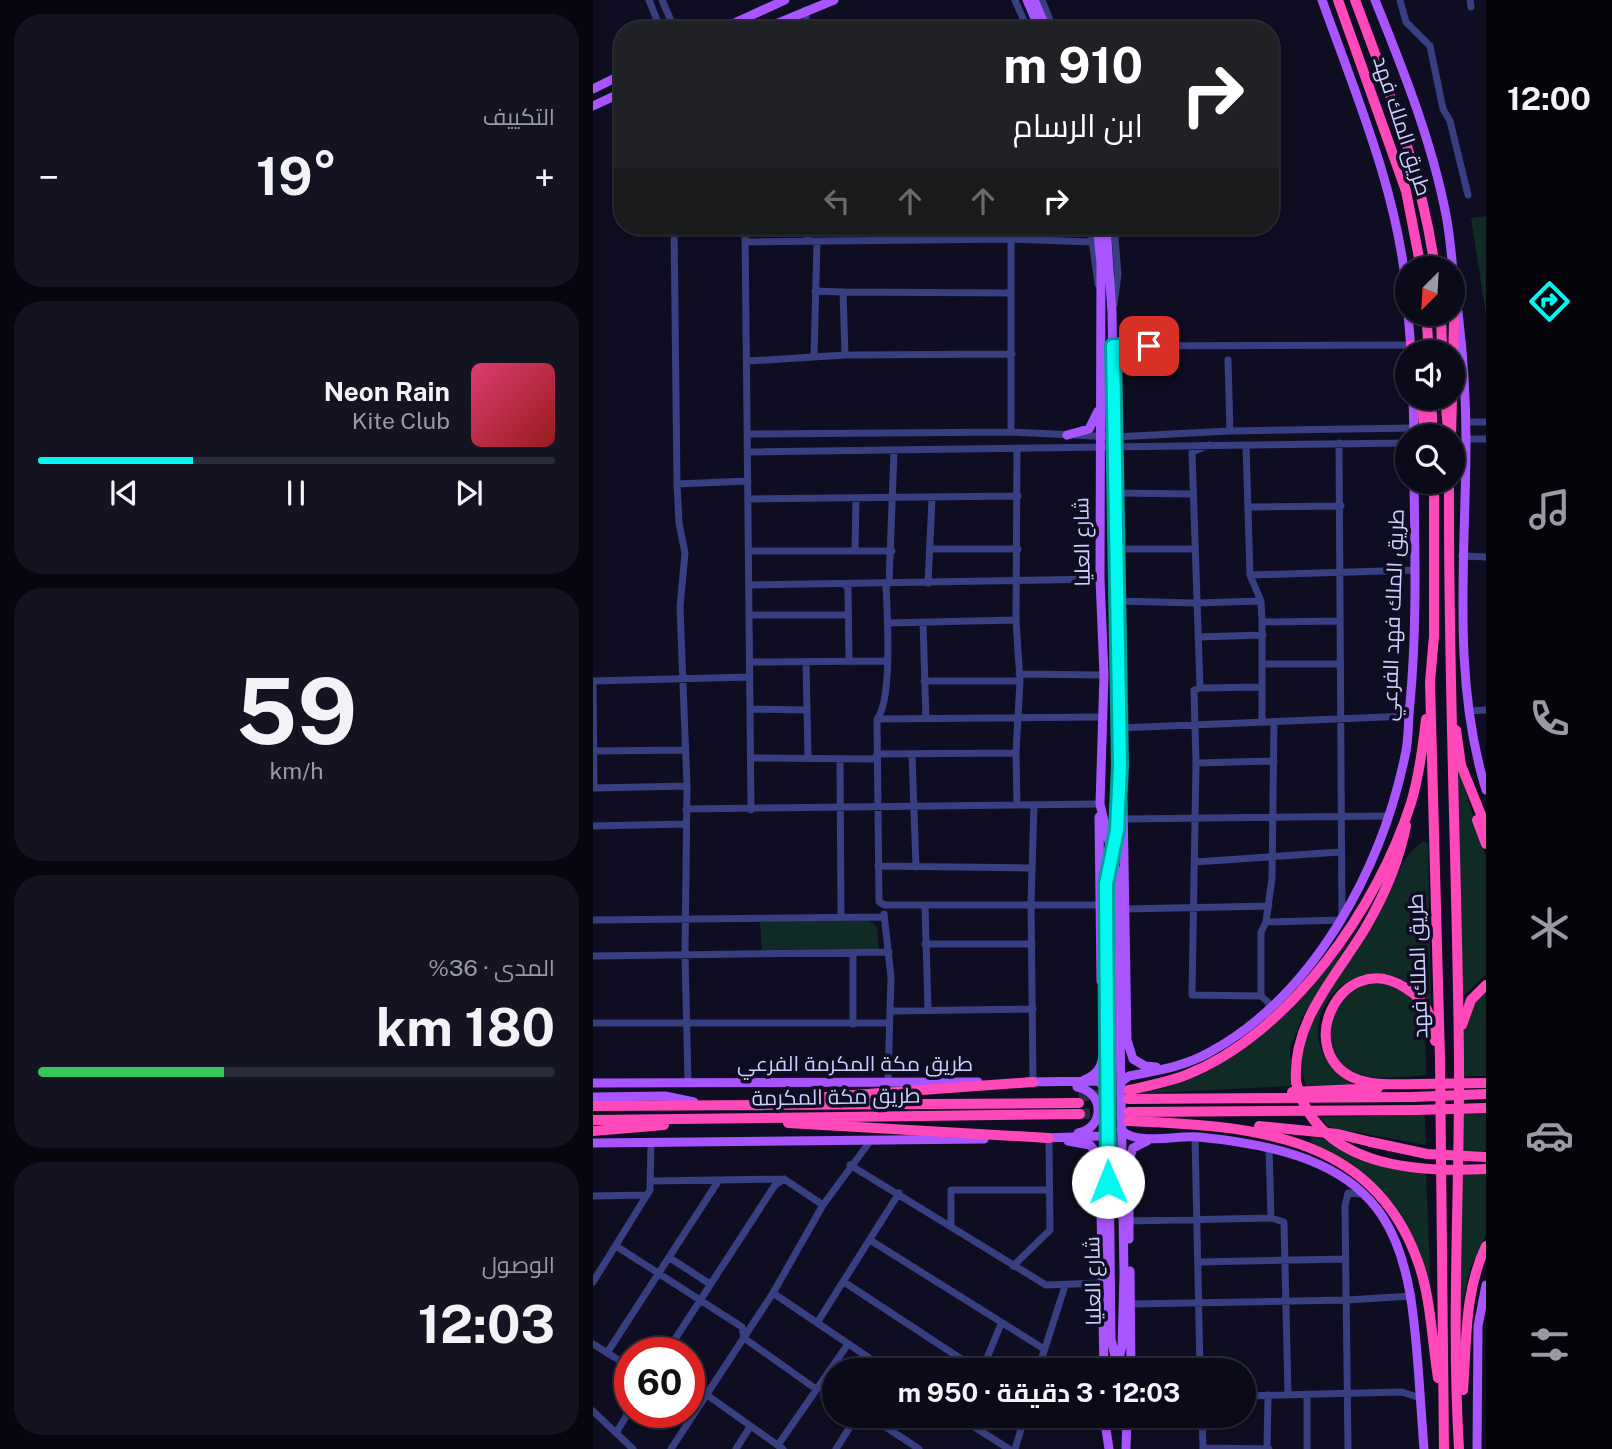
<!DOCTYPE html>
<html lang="ar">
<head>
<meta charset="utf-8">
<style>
	body { margin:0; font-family:"Public Sans",Cairo,sans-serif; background:#131322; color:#f1f3f6; direction:rtl; height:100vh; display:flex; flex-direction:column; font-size:26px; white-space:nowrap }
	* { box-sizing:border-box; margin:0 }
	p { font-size:23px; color:#999aa2 }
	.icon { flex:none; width:38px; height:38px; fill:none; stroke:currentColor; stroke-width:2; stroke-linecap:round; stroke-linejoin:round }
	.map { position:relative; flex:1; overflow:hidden; direction:ltr }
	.details { display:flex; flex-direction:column; gap:14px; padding:14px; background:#06060e; width:593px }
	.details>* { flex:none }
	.guide { position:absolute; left:21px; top:21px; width:665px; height:214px; border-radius:28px; box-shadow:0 2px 5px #0004,0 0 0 2px #2a2b38; direction:rtl; background:#202124; color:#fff; overflow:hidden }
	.needle { width:46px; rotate:204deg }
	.tools { position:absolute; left:802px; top:256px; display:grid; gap:14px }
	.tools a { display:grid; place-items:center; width:70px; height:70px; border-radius:50%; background:#0a0a19; box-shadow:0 2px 5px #0004,0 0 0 2px #2a2b38; font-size:35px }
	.speed { position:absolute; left:21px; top:1337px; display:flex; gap:14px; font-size:35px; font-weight:700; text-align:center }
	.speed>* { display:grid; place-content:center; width:91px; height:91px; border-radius:50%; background:#0a0a19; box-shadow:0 2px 5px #0004,0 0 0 2px #2a2b38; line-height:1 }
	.speed .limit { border:10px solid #d22; background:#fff; color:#111 }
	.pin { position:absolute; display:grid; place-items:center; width:60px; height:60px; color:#fff; margin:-30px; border-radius:14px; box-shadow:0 4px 10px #0006 }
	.me { position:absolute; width:77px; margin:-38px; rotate:359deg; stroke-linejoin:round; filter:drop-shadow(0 0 5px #0008) }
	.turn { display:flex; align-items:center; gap:24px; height:147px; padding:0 21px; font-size:32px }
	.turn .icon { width:91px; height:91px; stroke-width:2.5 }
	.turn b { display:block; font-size:49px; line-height:60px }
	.lanes { display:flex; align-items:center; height:66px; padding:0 21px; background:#0003; justify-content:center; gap:35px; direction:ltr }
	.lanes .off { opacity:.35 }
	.big { font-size:52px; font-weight:700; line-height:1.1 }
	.details .widget { flex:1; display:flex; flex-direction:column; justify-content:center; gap:10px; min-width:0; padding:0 24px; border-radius:28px; background:#131322 }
	.details .dial { align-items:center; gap:0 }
	.dial b { font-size:91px; line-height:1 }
	.song { display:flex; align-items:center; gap:21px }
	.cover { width:84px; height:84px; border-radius:10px; background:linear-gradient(135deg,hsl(340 70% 55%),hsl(0 70% 35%)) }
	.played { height:7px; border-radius:4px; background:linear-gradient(90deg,#00f8ef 30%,#2a2b38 30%) }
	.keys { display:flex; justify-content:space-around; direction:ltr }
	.heat { display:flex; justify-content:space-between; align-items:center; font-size:38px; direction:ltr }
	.charge { height:10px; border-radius:5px; background:linear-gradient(90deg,#34c759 36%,#2a2b38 0) }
	.trip { position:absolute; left:229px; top:1358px; width:434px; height:70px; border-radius:35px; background:#0a0a19; box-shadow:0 2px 5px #0004,0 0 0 2px #2a2b38; font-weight:700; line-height:70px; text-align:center; direction:rtl }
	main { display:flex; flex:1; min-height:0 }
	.menu { display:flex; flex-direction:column; width:126px; justify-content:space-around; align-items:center; background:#04040a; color:#999aa2 }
	.menu .icon { width:49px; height:49px }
	.menu .on { color:#00f8ef }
	.menu b { font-size:32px; color:#f1f3f6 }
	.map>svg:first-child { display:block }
</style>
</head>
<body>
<main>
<nav class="menu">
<b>12:00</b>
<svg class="icon on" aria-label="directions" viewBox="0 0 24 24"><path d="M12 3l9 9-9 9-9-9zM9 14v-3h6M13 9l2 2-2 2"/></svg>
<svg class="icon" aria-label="music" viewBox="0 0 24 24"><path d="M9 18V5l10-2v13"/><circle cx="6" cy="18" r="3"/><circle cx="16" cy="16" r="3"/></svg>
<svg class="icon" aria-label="phone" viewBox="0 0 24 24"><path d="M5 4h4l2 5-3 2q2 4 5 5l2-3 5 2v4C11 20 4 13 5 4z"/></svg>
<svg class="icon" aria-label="climate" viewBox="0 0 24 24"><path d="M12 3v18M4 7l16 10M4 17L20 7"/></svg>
<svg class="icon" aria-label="car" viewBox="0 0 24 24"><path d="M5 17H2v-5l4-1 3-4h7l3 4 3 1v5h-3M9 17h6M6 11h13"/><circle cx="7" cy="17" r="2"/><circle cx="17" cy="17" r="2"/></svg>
<svg class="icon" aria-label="filters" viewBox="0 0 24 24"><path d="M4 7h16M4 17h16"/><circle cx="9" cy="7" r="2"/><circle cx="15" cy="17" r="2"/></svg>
</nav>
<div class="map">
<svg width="893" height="1449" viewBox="0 0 893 1449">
	<rect width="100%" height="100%" fill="#0e0d21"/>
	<!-- green -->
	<path fill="#102b26" d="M893 216V315L878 218Z
		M863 760 893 857V975L866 1000Z
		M830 841 835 844 838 1008C831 999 825 989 816 983 761 949 701 1013 735 1062 741 1070 751 1077 759 1084L713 1086C707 1069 708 1051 714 1033 729 988 771 948 791 904 802 880 808 857 830 841Z
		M276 920 284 927 286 949 169 950 167 922Z
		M761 934 709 1018 697 1048 699 1086 539 1094C639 1082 702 1010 761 934Z
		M776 982C784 983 795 984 803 987 837 999 832 1046 833 1075 801 1078 748 1087 737 1044 734 1033 742 1012 744 1000Z
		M893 988V1076H870C869 1038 865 1018 893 988Z
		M869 1112H893V1151L866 1152Z
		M832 1115 833 1145 735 1127 727 1117Z
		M719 1136C735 1138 747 1151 763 1157 784 1166 810 1168 833 1171L838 1294 826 1250 779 1182 759 1164 717 1142Z
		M893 1172V1234L877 1269 869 1305 866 1174Z"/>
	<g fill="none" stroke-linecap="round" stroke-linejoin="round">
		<!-- highway-tunnel -->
		<path stroke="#2b2a42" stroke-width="10" stroke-dasharray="10 5" stroke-linecap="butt" d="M486 1097 536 1090
			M487 1114 536 1112"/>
		<!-- minor -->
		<path stroke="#383f80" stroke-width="7" d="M56 0 68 30
			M69 0 82 30
			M422 0 435 30
			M449 0 461 30
			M807 0 813 22 837 46 850 109 857 121 875 195
			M877 0 878 7
			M213 10V30
			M81 226 84 484 86 523 92 553 87 607 94 786 92 955 95 1082
			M152 226 158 810
			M214 226 215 241
			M497 226 505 284
			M521 226 525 274 521 305
			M152 242 418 239 499 242
			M222 291 250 292
			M520 346 818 345
			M252 355 250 292 418 293
			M221 356 224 242
			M635 360 637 431
			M155 361 252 355 419 354
			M872 422H893
			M418 432V239
			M155 434 418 432 521 437 637 431 821 428
			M873 439H893
			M616 445 599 452 607 688 601 690 603 763 599 995 668 996
			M653 445 657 575 668 601 669 622V722
			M424 448 423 620 427 681 423 753 424 805
			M155 452 814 443
			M84 484 155 481
			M522 493 599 494
			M155 499 425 496
			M655 507 748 506
			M337 549H425
			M523 549H601
			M262 550 263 499
			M156 551H299
			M869 556 893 557
			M657 575 822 570
			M296 583 301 451
			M335 583 339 499
			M250 584 255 587 256 660
			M293 584C294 611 300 700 284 719L286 902 292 905H506
			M157 585 507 579
			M524 601 603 603 668 601
			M156 615H253
			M330 622 333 719
			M669 622 746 621
			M294 623 423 620
			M605 637 670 635
			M158 662 294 661
			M213 663 215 758
			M671 664H747
			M426 674 511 675
			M0 681 157 677
			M0 681 1 788
			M331 681H427
			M607 688 668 687
			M158 709 214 710
			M876 711 893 710
			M284 719 511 717
			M525 728 816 716
			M2 751 92 750
			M319 755 323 867
			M159 758 282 759 284 754 423 753
			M247 759 248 916
			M603 763 681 761
			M0 788 94 786
			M93 809 507 804
			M531 819 796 816
			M0 826 93 824
			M602 862 747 852
			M285 866 438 868
			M332 906 335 1009
			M533 909 676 906
			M291 914 298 977 295 1080
			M0 920 290 917
			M673 922 749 920 746 443
			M332 944H439
			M0 956 296 952
			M678 1005 668 996V932L673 922 679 878 681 722
			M297 1011 440 1009
			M0 1023H296
			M260 1024V953
			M440 1082 438 903 441 805
			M602 1137 607 1370
			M676 1147 678 1218
			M257 1165 453 1285 509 1283
			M60 1181 191 1179 230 1205
			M0 1196 54 1195
			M536 1221 678 1218 691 1222 695 1395
			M358 1224V1190H456
			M277 1240 451 1349
			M23 1246 149 1327 151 1338 223 1389
			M77 1258 117 1284
			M606 1262 752 1259
			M420 1266 457 1230 456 1138
			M0 1282 57 1190 58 1143
			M251 1282 385 1370
			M180 1293 294 1370
			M537 1304 754 1300 819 1296
			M224 1323 306 1193
			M0 1344 37 1367
			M14 1353 126 1180
			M73 1353 182 1185 191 1179
			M389 1370 408 1324
			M445 1370 472 1286
			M114 1395 190 1449
			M651 1396 809 1392 827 1398
			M714 1396V1449
			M0 1411 40 1449
			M276 1416 326 1449
			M364 1416 416 1449
			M609 1416 610 1449
			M23 1433 37 1410
			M185 1445 255 1344
			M611 1448 676 1449
			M78 1449 180 1293 230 1205 278 1140
			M143 1449 157 1427
			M243 1449 264 1416
			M422 1449 432 1416
			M674 1449 675 1395
			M755 1449 752 1206 755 1193 767 1194"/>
		<!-- major -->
		<path stroke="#a854ff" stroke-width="9" d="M434 0 447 30
			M441 0 454 30
			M729 0C763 95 805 193 814 295
			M782 0C810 69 839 142 853 215 858 240 859 266 862 291
			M126 30 192 0
			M168 30 241 0
			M0 89 30 74
			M0 106 30 92
			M504 226 508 263 507 579 511 675 507 804 523 872 525 907 531 1274 529 1346 523 1370
			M513 226 519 312 527 766 524 830 513 884 518 1339 524 1365
			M865 312C870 354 873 397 873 440 873 556 858 677 893 790
			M815 313 818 350
			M820 397 821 436
			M474 435 496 429 505 411
			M530 802 534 1040 540 1059 552 1066 563 1067
			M506 817 508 981
			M491 1080C503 1075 509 1068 510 1054
			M434 1082 506 1081 513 1091
			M528 1082 536 1076C563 1071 593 1066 617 1052 723 994 790 866 813 751 816 735 815 719 817 703 824 630 822 555 821 481
			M0 1083 385 1082
			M484 1087C512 1092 512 1128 485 1133
			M0 1097 72 1096 101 1102
			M528 1130C545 1146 583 1135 605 1137 832 1158 816 1261 831 1449
			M450 1138 508 1136 514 1132
			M475 1141 497 1145 507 1157 511 1370
			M0 1143 391 1139
			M536 1239V1160L540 1148 554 1141
			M537 1271 538 1370
			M511 1416 516 1449
			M533 1449 534 1416
			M884 1449 885 1326 893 1285"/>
		<!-- highway -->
		<path stroke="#ff48b9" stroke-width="10" d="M745 0 813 191 828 268
			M762 0C795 88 829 174 842 268
			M833 313 836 352
			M848 313 849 352
			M818 345 820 352
			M828 397 832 436
			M838 397 840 436
			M852 397 855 429
			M858 436 862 285
			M841 481V636L837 682 847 1059 851 1449
			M856 481C855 674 864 865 866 1058 867 1188 858 1319 866 1449
			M863 730 868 765 893 827
			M884 820 893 844
			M869 1025 878 1000 893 985
			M703 1082C699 1020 744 976 773 927 791 896 806 861 813 826
			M826 1084C807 1084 785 1086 766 1080 697 1056 747 947 811 987 821 993 832 1003 836 1014 839 1023 840 1032 842 1041
			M536 1090C555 1086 575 1082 593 1075 697 1034 785 907 818 803 826 777 830 746 833 719
			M699 1092 785 1088
			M535 1099 819 1097
			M192 1100 440 1082
			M0 1106 486 1103
			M536 1112 822 1110
			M0 1120 487 1114
			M535 1121C653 1126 779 1131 825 1262 838 1298 839 1341 845 1378
			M195 1123 456 1138
			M666 1126 745 1134 778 1142
			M0 1131 71 1125
			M870 1390C874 1340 871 1292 893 1246"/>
		<!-- highway-bridge -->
		<path stroke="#ff48b9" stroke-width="10" d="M703 1082C724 1166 820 1173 893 1169
			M826 1084 893 1083
			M819 1097 893 1094
			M822 1110 893 1108
			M778 1142 834 1154 893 1157"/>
	</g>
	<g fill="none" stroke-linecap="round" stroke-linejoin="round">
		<defs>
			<path id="route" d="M515 1182 513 884 524 830 527 766 520 346H556"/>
		</defs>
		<!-- route casing -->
		<use href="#route" stroke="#00a19b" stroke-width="18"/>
		<!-- route -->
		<use href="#route" stroke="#00f8ef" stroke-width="12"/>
	</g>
	<g text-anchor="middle" stroke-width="7" stroke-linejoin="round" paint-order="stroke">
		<!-- street labels -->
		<g font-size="21" fill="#cdcfff" stroke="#0e0d21">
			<text transform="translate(809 126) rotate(72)" y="7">طريق الملك فهد</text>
			<text transform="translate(489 542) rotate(-91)" y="7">شارع العليا</text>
			<text transform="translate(800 615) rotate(-88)" y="7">طريق الملك فهد الفرعي</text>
			<text transform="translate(825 966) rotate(-92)" y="7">طريق الملك فهد</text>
			<text x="262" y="1071">طريق مكة المكرمة الفرعي</text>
			<text transform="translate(243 1097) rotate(-1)" y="7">طريق مكة المكرمة</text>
			<text transform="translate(500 1281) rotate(-91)" y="7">شارع العليا</text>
		</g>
	</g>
</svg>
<div class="tools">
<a><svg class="needle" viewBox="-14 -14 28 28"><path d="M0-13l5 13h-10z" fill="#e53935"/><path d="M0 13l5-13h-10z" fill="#999aa2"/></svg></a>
<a><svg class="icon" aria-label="sound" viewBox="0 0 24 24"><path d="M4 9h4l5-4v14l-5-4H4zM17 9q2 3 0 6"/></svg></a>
<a><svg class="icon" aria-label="search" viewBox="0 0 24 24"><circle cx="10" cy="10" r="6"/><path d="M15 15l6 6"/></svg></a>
</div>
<div class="speed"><div class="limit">60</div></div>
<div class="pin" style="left:556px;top:346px;background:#d93025"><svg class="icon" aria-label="arrive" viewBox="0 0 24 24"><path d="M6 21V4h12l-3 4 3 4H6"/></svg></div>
<svg class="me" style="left:515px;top:1182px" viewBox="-20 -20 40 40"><circle r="19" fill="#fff"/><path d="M0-13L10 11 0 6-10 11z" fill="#00f8ef"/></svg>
<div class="trip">12:03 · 3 دقيقة · 950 m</div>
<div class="guide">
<div class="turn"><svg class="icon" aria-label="right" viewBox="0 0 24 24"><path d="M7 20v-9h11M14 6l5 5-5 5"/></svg><div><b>910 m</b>ابن الرسام</div></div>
<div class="lanes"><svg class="icon off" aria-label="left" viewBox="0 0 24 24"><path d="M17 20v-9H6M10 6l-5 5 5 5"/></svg><svg class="icon off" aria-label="ahead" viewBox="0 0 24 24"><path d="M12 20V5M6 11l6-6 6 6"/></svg><svg class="icon off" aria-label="ahead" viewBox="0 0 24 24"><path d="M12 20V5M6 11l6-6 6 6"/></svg><svg class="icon" aria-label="right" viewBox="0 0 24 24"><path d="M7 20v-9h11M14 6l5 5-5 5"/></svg></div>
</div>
</div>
<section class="details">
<div class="widget"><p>التكييف</p>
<div class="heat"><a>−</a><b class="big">19°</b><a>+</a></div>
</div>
<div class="widget">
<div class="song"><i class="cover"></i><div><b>Neon Rain</b><p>Kite Club</p></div></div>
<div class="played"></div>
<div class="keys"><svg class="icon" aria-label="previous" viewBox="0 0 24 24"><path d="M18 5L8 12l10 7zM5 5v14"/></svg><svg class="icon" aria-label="pause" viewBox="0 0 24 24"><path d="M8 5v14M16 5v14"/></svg><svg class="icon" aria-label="next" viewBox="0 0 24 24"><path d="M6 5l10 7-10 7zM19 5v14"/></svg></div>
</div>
<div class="widget dial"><b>59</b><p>km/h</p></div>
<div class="widget"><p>المدى · 36%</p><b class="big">180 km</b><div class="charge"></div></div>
<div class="widget"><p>الوصول</p><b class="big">12:03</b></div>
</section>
</main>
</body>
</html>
